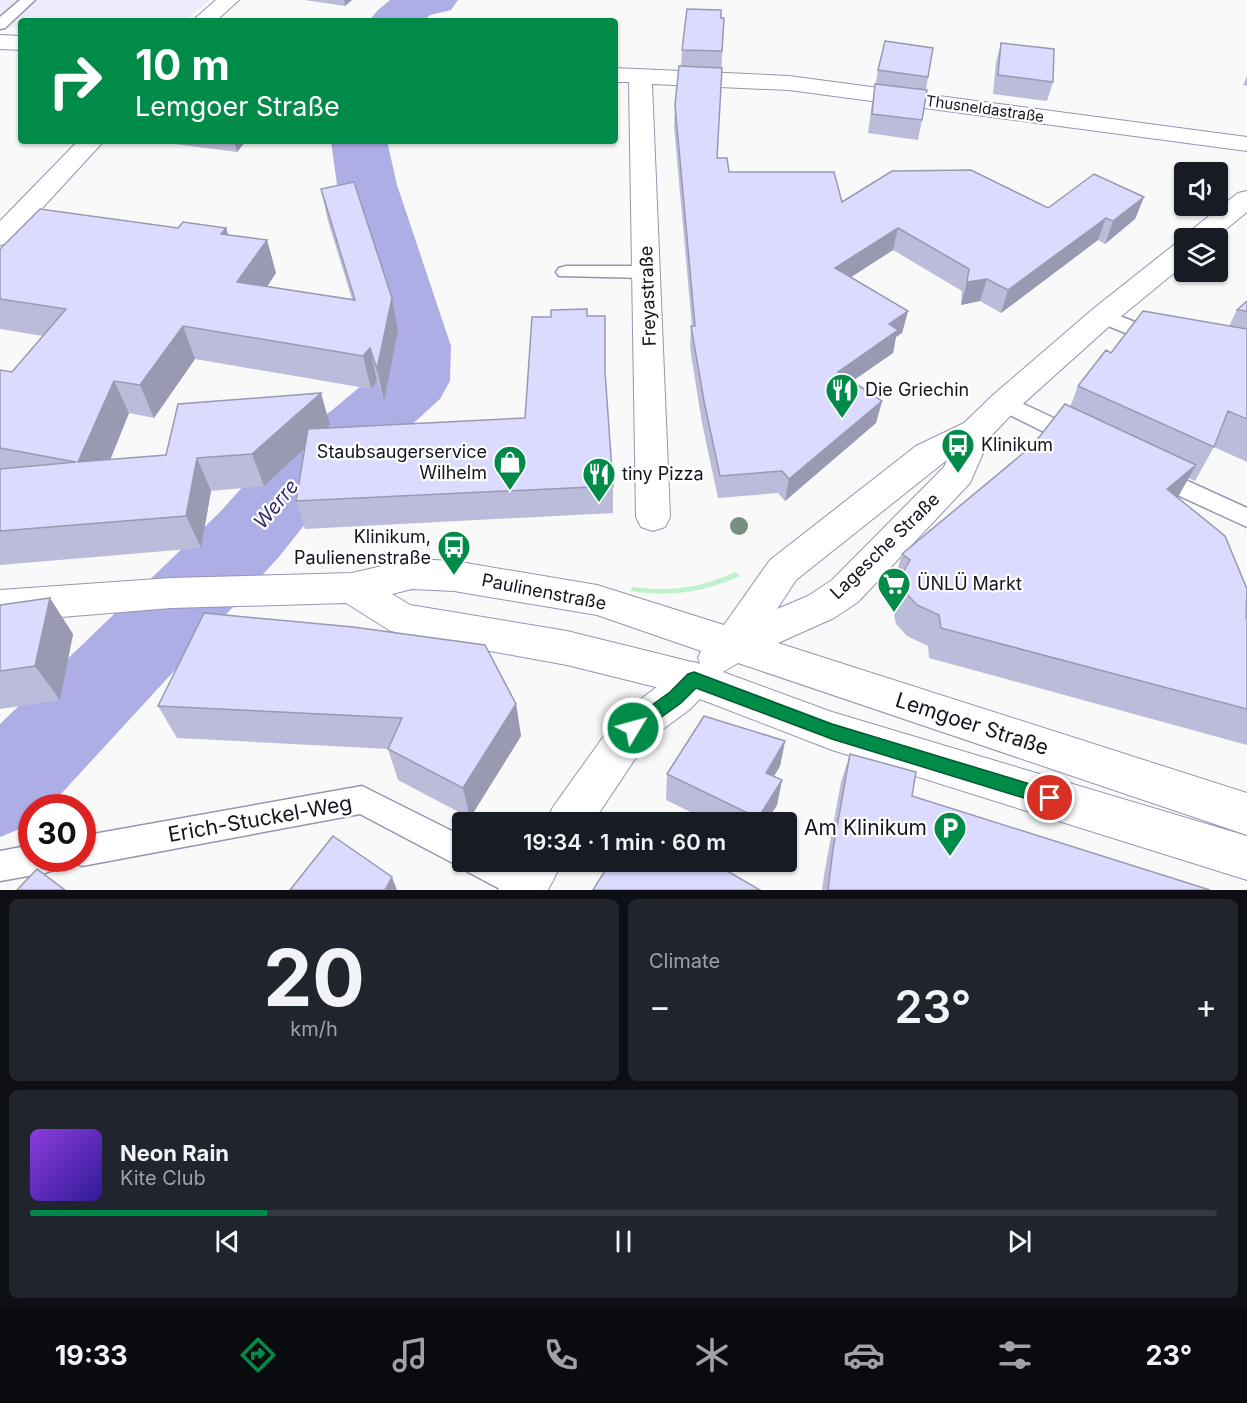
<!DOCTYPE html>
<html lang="en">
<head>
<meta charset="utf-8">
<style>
	body { margin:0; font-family:Inter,sans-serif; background:#20242c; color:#f1f3f6; height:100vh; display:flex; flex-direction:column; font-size:22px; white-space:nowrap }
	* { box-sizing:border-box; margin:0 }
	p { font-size:20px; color:#9ea1a6 }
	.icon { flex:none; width:33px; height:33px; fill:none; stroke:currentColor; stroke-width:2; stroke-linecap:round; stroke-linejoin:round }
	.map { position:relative; height:890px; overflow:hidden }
	.side { display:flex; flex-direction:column; gap:9px; padding:9px; background:#0d0f14; flex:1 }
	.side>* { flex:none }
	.hud { position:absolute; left:18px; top:18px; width:600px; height:126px; border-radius:6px; box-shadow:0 2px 4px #0004; background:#008b49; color:#fff; overflow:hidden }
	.buttons { position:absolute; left:1174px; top:162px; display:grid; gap:12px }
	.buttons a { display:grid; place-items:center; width:54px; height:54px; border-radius:6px; background:#171b24; box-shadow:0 2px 4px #0004; font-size:30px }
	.speed { position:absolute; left:18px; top:794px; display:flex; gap:12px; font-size:30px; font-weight:700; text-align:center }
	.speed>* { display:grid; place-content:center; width:78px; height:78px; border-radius:50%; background:#171b24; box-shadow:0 2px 4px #0004; line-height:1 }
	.speed .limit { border:9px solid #d22; background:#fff; color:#111 }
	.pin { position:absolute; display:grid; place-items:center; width:51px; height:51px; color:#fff; margin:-26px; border:3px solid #fff; border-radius:50%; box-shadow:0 2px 6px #0007 }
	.me { position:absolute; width:66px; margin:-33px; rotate:53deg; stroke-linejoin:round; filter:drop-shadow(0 0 4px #0008) }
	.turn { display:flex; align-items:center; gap:21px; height:126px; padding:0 18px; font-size:27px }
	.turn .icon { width:78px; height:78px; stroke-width:2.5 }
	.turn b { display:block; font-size:42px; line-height:51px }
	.big { font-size:45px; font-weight:600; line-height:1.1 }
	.side .card { flex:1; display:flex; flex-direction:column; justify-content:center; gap:9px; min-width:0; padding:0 21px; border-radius:9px; background:#20242c }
	.side .dial { align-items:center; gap:0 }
	.dial b { font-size:78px; line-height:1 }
	.song { display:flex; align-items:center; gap:18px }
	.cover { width:72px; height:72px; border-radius:9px; background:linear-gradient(135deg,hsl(270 70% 55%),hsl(250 70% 35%)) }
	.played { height:6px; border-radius:3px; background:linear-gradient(90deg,#008b49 20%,#363941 20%) }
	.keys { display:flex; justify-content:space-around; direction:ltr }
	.heat { display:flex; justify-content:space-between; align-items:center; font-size:33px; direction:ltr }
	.side .tiles { flex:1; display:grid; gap:9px; grid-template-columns:1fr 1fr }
	.card:last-child { grid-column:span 2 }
	.trip { position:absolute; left:452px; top:812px; width:345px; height:60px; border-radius:6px; background:#171b24; box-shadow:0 2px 4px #0004; font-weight:600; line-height:60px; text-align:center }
	.menu { display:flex; height:96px; justify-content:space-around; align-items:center; background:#090b0e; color:#9ea1a6 }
	.menu .icon { width:42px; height:42px }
	.menu .active { color:#008b49 }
	.menu b { font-size:27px; color:#f1f3f6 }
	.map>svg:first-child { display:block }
</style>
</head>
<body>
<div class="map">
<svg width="1247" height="890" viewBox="0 0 1247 890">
	<rect width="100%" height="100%" fill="#f9f9f9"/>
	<!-- built -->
	<path fill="#ececfc" d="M0 0H210L185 21H21V28L0 27Z"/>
	<!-- green -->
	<path fill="#bef2cc" d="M735 572 740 576C703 593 670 597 630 591L633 587C670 592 701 588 735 572Z"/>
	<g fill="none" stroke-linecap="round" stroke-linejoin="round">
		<!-- river -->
		<path fill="#aeaee6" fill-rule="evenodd" d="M390 0H458L451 10 430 15 423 21H369L377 11Z
			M331 141H387L397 185 451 346 450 381 440 399 385 449 326 498 278 558 49 807H32V824L0 837V724L220 512 270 456 331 411 379 371 381 346 337 185Z"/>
		<defs>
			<path id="lane" d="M20 0H35L5 28 0 29V17Z
				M566 266H647L654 268 657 272 654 276 647 278 559 276 556 272 559 268Z
				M1103 309 1164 334 1167 339 1164 344 1157 346 1096 321 1093 316 1096 311Z
				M1004 395 1084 432 1087 438 1084 444 1076 446 1068 444 996 408 993 403 996 398Z
				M1155 466 1247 508V527L1147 481 1143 475 1147 469Z
				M362 786 462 836V861C489 861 527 855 539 885L537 890H502L468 872 466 865 462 867 451 862 360 814 82 866 71 861 70 858H82V836Z
				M32 845V858H60L56 869 45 873 0 881V851Z"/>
			<path id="street" d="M216 0H239L216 21H192Z
				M0 35 21 36V50L0 49Z
				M615 68 789 76 1247 137V151L789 90 652 84 670 517 665 527 653 531 641 527 636 517 629 82H615Z
				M78 141H104L10 243 0 245V221Z
				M694 662 708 667 714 679 708 691 689 710 647 741 593 822H546L553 807 619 715 661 684 680 667Z
				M514 861H563L548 890H498L505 874Z"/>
			<path id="secondary" d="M1247 191V212L1215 238H1186L1189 232 1238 193Z
				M1185 242V264L1113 323 1015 411 990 437 970 483 858 602 834 618 778 643 1247 793V835L738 663 723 672 832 712 1247 836V880L832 750 692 696 567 665 402 635 389 630 346 603 171 608 0 622V590L171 578 352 573 412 559 454 561 597 585 724 625 770 560 916 446 964 423 993 395 1093 309 1175 244ZM947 460 944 467 832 580 808 596 777 609 796 580ZM412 589 454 591 597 615 701 651 698 658 700 664 567 631 410 605 392 594Z"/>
		</defs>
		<!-- lane casing -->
		<use href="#lane" stroke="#9495b3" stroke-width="3"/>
		<!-- street casing -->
		<use href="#street" stroke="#9495b3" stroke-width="2"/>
		<!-- secondary casing -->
		<use href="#secondary" stroke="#9495b3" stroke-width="2"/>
		<!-- lane -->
		<use href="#lane" fill="#fff" fill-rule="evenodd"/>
		<!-- street -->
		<use href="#street" fill="#fff" fill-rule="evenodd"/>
		<!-- secondary -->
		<use href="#secondary" fill="#fff" fill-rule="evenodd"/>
	</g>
	<!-- trees -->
	<circle fill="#778e80" cx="739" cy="526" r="9"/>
	<!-- wall -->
	<path fill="#bbbcda" d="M304 0H352L345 6Z
		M721 18H724L717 158 729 172 842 202 1048 208 1144 197 1135 219 1105 244 1098 240 1001 313 980 301 961 305 962 291 893 250 851 277 908 311 902 333 896 337 893 353 852 381 882 401 876 423 785 501 778 493 718 498 702 423 690 348 691 326H692L674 126 675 105 681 67 682 50Z
		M1001 43 1053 82 1047 101 993 94 996 62Z
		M878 70 928 77 926 90 922 120 918 140 868 133 872 103Z
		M1247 76V86L1243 85Z
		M166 141H246L237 152 167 143Z
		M321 189 398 331 384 402 377 381 371 389 195 359 154 418 129 413 110 460 166 455 330 425 328 428 525 418 587 316 605 376 613 486V513L305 529 296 501 304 449 264 486 211 491 201 548 0 565V370L12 372 43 336 0 329V249L178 228H226L228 235 267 240 276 273 267 287 352 299 328 221Z
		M1247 301V462L1214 447 1195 481 1188 478 1177 498 1246 618H1247V745L929 658 928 646 907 636 896 624 892 605 897 589 893 585 902 554 1033 445 1070 407 1078 386 1111 353 1229 326 1237 310Z
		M0 605 73 634 60 700 0 709Z
		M516 704 521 736 470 818 398 780 388 749 177 738 158 706Z
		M785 741 780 766 774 776 782 780 777 805 766 822H711L666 800 667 774Z
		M850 754 912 796 1210 890H822L824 875 841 782Z"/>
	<!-- shaded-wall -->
	<path fill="#9999b2" d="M344 0H352L345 6Z
		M234 141H246L237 152Z
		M1144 197 1135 219 1105 244 1113 221Z
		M1106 218 1098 240 1001 313 1008 290Z
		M226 228 236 261 221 234Z
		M898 228 893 250 831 290 835 268Z
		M267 240 276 273 248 315 237 282Z
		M987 279 980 301 961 305 967 282Z
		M392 298 398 331 384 402 377 369Z
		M908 311 902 333 896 337 893 353 834 394 838 372 889 324Z
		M183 326 195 359 154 418 140 385Z
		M370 348 377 381 371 389 363 356Z
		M114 381 129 413 96 495 78 462Z
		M321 393 330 425 264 486 252 454Z
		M882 401 876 423 785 501 789 479Z
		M197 458 211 491 201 548 186 516Z
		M1196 465 1178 497 1149 521 1167 489Z
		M50 598 73 634 60 700 35 666Z
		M516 704 521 736 470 818 463 788Z
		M785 741 780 766 761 798 766 773Z
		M782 780 777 805 766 822H757L758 818Z
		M392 877 397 890H385Z"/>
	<!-- building -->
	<path fill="#dadbfe" stroke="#9999b2" stroke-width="1.5" d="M687 9 721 10V18H724L722 51 682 50Z
		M885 41 933 48 928 77 878 70Z
		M1001 43 1054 49 1053 82 998 75Z
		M679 66 722 68 717 158H727L729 172H834L842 202 892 171 971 170 1048 208 1094 174 1144 197 1113 221 1106 218 1008 290 987 279 967 282 969 269 898 228 835 268 908 311 889 324 898 330 838 372 882 401 789 479 782 471 720 476 704 401 691 326H695L675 105Z
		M875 84 927 90 922 120 872 114Z
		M354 182 392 298 377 369 370 348 363 356 183 326 140 385 114 381 78 462 166 455 178 404 321 393 252 454 197 458 186 516 0 531V469L76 462 0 448V370L12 372 66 309 0 299V249L40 209 178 228 183 222 226 228 221 234 267 240 237 282 355 300 321 189Z
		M1247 301V311L1237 310Z
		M587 309V316H605V371L613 486 296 501 308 429 525 418 532 317H551V310Z
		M1143 311 1247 329V419L1228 411 1214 447 1078 386 1106 350 1111 353Z
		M1065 404 1196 465 1167 489 1225 536 1247 589 1246 618H1247V709L941 628 939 615 917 605 906 593 902 574 910 560 902 554 1033 445Z
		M50 598 35 666 0 671V605Z
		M204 613 353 627 485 645 516 704 463 788 388 749 402 718 158 706Z
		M704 716 785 741 766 773 782 780 758 818 667 774Z
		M850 754 916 772 912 796 1210 890H828L833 849Z
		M333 836 392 877 385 890H290Z
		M611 861H710L760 890H593Z
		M37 869 65 890H17Z"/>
	<!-- route -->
	<path fill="#008b49" stroke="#005a2f" stroke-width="1.5" d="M694 672 832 724 1050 790 1057 792 1059 798 1057 804 1050 806 832 739 696 688 681 703 639 733 633 736 627 733 624 728 627 723 670 692 688 674Z"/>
	<!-- icons -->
	<defs>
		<symbol id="restaurant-pin" viewBox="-11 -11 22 30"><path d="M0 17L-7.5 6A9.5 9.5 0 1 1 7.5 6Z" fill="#008b49" stroke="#fff"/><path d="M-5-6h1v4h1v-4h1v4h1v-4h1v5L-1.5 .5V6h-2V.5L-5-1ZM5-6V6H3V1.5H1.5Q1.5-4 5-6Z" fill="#fff"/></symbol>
		<symbol id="bus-pin" viewBox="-11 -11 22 30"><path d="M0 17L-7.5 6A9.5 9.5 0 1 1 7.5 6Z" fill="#008b49" stroke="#fff"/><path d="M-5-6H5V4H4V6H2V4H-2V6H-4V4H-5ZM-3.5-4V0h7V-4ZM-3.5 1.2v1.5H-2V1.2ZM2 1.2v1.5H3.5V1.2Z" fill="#fff"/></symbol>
		<symbol id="shop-pin" viewBox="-11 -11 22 30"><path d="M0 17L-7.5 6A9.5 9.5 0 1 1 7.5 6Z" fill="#008b49" stroke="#fff"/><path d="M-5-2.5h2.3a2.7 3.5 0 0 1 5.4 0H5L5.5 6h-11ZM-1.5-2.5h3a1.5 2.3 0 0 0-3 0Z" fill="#fff"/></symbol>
		<symbol id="supermarket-pin" viewBox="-11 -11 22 30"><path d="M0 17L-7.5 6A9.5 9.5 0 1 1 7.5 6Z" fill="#008b49" stroke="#fff"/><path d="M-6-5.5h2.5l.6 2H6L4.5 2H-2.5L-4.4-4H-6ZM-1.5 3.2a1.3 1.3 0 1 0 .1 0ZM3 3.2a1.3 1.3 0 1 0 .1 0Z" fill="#fff"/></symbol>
		<symbol id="parking-pin" viewBox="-11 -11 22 30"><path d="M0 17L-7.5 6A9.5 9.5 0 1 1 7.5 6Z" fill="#008b49" stroke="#fff"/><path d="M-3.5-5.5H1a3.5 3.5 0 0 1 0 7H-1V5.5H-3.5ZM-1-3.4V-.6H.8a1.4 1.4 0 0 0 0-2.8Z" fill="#fff"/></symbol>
	</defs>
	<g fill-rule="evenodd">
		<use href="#restaurant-pin" x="823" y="371" width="38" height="52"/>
		<use href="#bus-pin" x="939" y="426" width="38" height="52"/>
		<use href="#shop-pin" x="491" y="443" width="38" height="52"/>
		<use href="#restaurant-pin" x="580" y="455" width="38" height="52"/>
		<use href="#bus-pin" x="435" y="528" width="38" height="52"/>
		<use href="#supermarket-pin" x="875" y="565" width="38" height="52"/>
		<use href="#parking-pin" x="931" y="809" width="38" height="52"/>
	</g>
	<g text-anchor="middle" stroke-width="4.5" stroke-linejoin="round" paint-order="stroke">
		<!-- far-street labels -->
		<g font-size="15" fill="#14141f" stroke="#fff">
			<text transform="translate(985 109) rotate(8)" y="5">Thusneldastraße</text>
		</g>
		<!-- street labels -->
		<g font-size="18" fill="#14141f" stroke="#fff">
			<text transform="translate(648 296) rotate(-92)" y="6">Freyastraße</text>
			<text transform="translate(885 546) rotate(-44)" y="6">Lagesche Straße</text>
			<text transform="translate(544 592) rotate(11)" y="6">Paulinenstraße</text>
		</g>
		<!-- poi labels -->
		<g font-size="18" fill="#14141f" stroke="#fff" text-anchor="start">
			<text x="865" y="396">Die Griechin</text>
			<text x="981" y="451">Klinikum</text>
			<text x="487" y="458" text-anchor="end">Staubsaugerservice<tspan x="487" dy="21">Wilhelm</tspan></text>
			<text x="622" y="480">tiny Pizza</text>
			<text x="431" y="543" text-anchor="end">Klinikum,<tspan x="431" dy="21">Paulienenstraße</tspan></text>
			<text x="917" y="590">ÜNLÜ Markt</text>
		</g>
		<!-- water labels -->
		<g font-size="20" font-style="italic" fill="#322a6c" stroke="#fff">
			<text transform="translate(276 504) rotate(-50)" y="7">Werre</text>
		</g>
		<!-- near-street labels -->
		<g font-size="21" fill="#14141f" stroke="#fff">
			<text transform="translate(972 724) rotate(18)" y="7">Lemgoer Straße</text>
			<text transform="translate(260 819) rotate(-10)" y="7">Erich-Stuckel-Weg</text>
		</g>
		<!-- near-poi labels -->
		<g font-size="21" fill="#14141f" stroke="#fff" text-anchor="end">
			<text x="927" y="835">Am Klinikum</text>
		</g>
	</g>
</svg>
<div class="buttons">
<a><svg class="icon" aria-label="sound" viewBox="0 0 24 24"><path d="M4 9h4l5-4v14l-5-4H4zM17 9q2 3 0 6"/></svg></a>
<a><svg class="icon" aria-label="layers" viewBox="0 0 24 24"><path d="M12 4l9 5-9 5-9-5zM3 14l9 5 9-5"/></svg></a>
</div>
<div class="speed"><div class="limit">30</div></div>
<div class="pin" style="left:1050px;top:798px;background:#d93025"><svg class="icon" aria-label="arrive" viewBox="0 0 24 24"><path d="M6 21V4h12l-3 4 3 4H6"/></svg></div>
<svg class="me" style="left:633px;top:728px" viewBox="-20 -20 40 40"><circle r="17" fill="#008b49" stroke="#fff" stroke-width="3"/><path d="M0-11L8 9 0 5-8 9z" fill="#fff"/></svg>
<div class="trip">19:34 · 1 min · 60 m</div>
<div class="hud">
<div class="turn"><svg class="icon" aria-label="right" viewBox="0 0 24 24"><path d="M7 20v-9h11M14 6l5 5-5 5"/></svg><div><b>10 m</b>Lemgoer Straße</div></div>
</div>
</div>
<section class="side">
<div class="tiles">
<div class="card dial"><b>20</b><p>km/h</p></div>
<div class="card"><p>Climate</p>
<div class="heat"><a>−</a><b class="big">23°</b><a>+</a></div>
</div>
<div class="card">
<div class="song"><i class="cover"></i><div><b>Neon Rain</b><p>Kite Club</p></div></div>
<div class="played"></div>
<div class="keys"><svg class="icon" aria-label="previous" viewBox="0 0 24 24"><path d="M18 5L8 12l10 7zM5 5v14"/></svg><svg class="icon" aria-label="pause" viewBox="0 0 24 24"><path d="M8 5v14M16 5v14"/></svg><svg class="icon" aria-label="next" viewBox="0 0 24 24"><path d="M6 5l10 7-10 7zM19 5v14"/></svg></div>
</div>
</div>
</section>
<nav class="menu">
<b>19:33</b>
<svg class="icon active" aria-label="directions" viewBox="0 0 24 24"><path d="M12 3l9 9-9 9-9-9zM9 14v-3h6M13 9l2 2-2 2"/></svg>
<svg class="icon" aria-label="music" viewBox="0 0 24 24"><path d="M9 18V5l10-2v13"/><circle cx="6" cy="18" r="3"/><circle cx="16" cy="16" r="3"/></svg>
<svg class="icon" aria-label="phone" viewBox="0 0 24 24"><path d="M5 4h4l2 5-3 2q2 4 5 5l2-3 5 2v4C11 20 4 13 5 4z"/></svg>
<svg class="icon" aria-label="climate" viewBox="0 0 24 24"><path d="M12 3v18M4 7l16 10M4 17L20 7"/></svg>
<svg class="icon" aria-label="car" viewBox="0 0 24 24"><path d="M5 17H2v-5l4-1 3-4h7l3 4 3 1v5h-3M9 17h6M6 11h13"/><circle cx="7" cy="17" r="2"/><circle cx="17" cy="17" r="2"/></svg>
<svg class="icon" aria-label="filters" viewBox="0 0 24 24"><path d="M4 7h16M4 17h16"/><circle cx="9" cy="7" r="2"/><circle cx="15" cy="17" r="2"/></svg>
<b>23°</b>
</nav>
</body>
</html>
